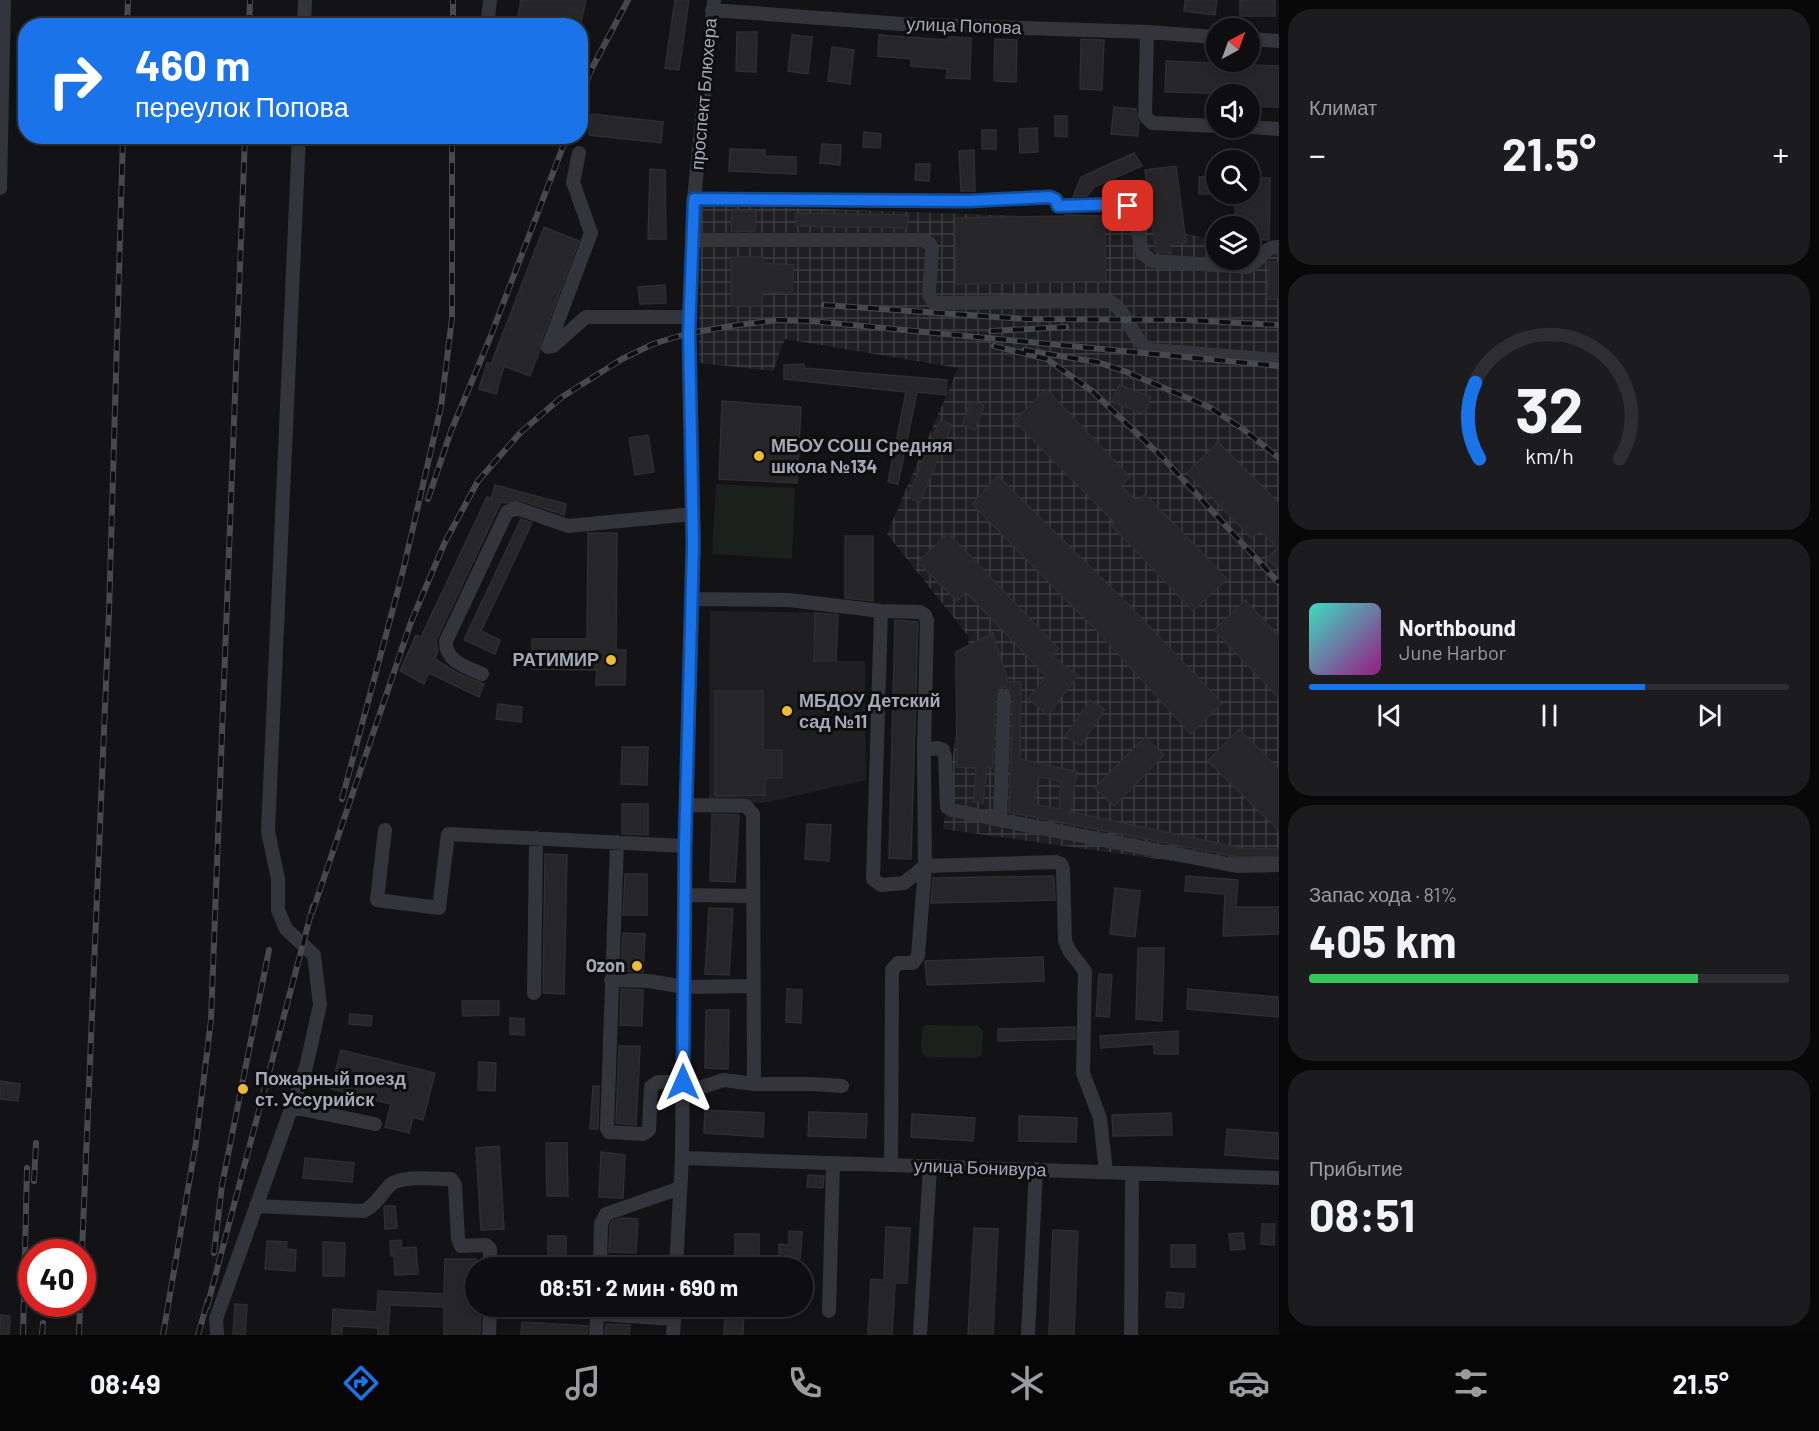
<!DOCTYPE html>
<html lang="ru">
<head>
<meta charset="utf-8">
<style>
	body { margin:0; font-family:Barlow,sans-serif; background:#1c1c1e; color:#f1f3f6; height:100vh; display:flex; flex-direction:column; font-size:22px; white-space:nowrap }
	* { box-sizing:border-box; margin:0 }
	p { font-size:20px; color:#9b9c9f }
	.icon { flex:none; width:33px; height:33px; fill:none; stroke:currentColor; stroke-width:2; stroke-linecap:round; stroke-linejoin:round }
	.map { position:relative; flex:1; overflow:hidden }
	.side { display:flex; flex-direction:column; gap:9px; padding:9px; background:#080809; width:540px }
	.side>* { flex:none }
	.banner { position:absolute; left:18px; top:18px; width:570px; height:126px; border-radius:24px; box-shadow:0 3px 9px #0003,0 0 0 2px #2e2e30; background:#1a73e8; color:#fff; overflow:hidden }
	.needle { width:39px; rotate:41deg }
	.controls { position:absolute; left:1206px; top:18px; display:grid; gap:12px }
	.controls a { display:grid; place-items:center; width:54px; height:54px; border-radius:50%; background:#0e0e10; box-shadow:0 3px 9px #0003,0 0 0 2px #2e2e30; font-size:30px }
	.speed { position:absolute; left:18px; top:1239px; display:flex; gap:12px; font-size:30px; font-weight:700; text-align:center }
	.speed>* { display:grid; place-content:center; width:78px; height:78px; border-radius:50%; background:#0e0e10; box-shadow:0 3px 9px #0003,0 0 0 2px #2e2e30; line-height:1 }
	.speed .limit { border:9px solid #d22; background:#fff; color:#111 }
	.pin { position:absolute; display:grid; place-items:center; width:51px; height:51px; color:#fff; margin:-26px; border-radius:12px; box-shadow:0 3px 9px #0006 }
	.me { position:absolute; width:66px; margin:-33px; rotate:0deg; stroke-linejoin:round; filter:drop-shadow(0 0 4px #0008) }
	.turn { display:flex; align-items:center; gap:21px; height:126px; padding:0 18px; font-size:27px }
	.turn .icon { width:78px; height:78px; stroke-width:2.5 }
	.turn b { display:block; font-size:42px; line-height:51px }
	.big { font-size:45px; font-weight:700; line-height:1.1 }
	.side .tile { flex:1; display:flex; flex-direction:column; justify-content:center; gap:9px; min-width:0; padding:0 21px; border-radius:24px; background:#1c1c1e }
	.side .dial { align-items:center; gap:0 }
	.dial svg { height:156px; overflow:visible; fill:none; stroke:#2e2e30; stroke-width:7; stroke-linecap:round; text-anchor:middle }
	.dial text { fill:#f1f3f6; stroke:none }
	.song { display:flex; align-items:center; gap:18px }
	.cover { width:72px; height:72px; border-radius:9px; background:linear-gradient(135deg,hsl(170 70% 55%),hsl(310 70% 35%)) }
	.played { height:6px; border-radius:3px; background:linear-gradient(90deg,#1a73e8 70%,#2e2e30 70%) }
	.keys { display:flex; justify-content:space-around; direction:ltr }
	.heat { display:flex; justify-content:space-between; align-items:center; font-size:33px; direction:ltr }
	.charge { height:9px; border-radius:4px; background:linear-gradient(90deg,#34c759 81%,#2e2e30 0) }
	.trip { position:absolute; left:465px; top:1257px; width:348px; height:60px; border-radius:30px; background:#0e0e10; box-shadow:0 3px 9px #0003,0 0 0 2px #2e2e30; font-weight:700; line-height:60px; text-align:center }
	.dock { display:flex; height:96px; justify-content:space-around; align-items:center; background:#060606; color:#9b9c9f }
	.dock .icon { width:42px; height:42px }
	.dock .on { color:#1a73e8 }
	.dock b { font-size:27px; color:#f1f3f6 }
	main { display:flex; flex:1; min-height:0 }
	.map>svg:first-child { display:block }
</style>
</head>
<body>
<main>
<div class="map">
<svg width="1279" height="1335" viewBox="0 0 1279 1335">
	<defs>
		<pattern id="industrial-grid" width="8" height="8" patternUnits="userSpaceOnUse" patternTransform="scale(1.5)"><rect width="8" height="8" fill="#1f1f22"/><path d="M0 4h8M4 0v8" fill="none" stroke="#3d3d40"/></pattern>
	</defs>
	<rect width="100%" height="100%" fill="#131315"/>
	<!-- built -->
	<path fill="#1f1f22" d="M710 611 838 613 836 661H865L866 780 763 803 709 801Z"/>
	<!-- industrial -->
	<path fill="url(#industrial-grid)" d="M700 205 1111 219 1216 240V260H1250V246L1279 252V870H1237L943 829 969 637 887 534 958 368 785 339 773 371 699 363Z"/>
	<!-- park -->
	<path fill="#1a201b" d="M716 484 795 488 792 559 712 554Z
		M925 1025 978 1026 983 1031 982 1055 976 1058 926 1057 921 1052 922 1029Z"/>
	<!-- building -->
	<path fill="#262629" stroke="#2e2d31" stroke-width="1.5" fill-rule="evenodd" d="M521 0H586L580 26H516Z
		M675 0H689L679 70 665 68Z
		M1185 0H1217L1215 15 1184 11Z
		M1240 0H1275V16H1240Z
		M737 32H757L756 72 736 71Z
		M792 35 812 37 808 74 788 71Z
		M879 35 947 40 948 37 971 38 970 79 946 78 947 69 911 66V59L878 56Z
		M995 39 1017 40 1016 82 994 81Z
		M1081 39 1104 40 1102 90 1080 89Z
		M832 47 854 50 850 84 828 81Z
		M1166 61 1279 66V107L1250 106V94L1165 92Z
		M1114 107 1136 109 1137 119 1139 123 1138 136 1111 134Z
		M591 114 663 122 661 143 589 135Z
		M1055 116H1067V137L1055 136Z
		M1037 128 1038 152 1020 153 1019 129Z
		M982 130H996V149H982Z
		M864 132 881 134 880 148 863 147Z
		M822 144 841 145 840 165 820 163Z
		M730 149 765 150V156L796 157V174L729 171Z
		M974 150 975 191H961L959 151Z
		M1134 153 1142 166 1094 187 1087 196 1073 197 1081 177Z
		M916 164H930L929 181 915 180Z
		M1176 166 1186 242 1170 244 1171 253 1156 252 1145 170Z
		M650 169 665 170 666 239H648Z
		M1199 177H1216V194H1199Z
		M1250 178H1270L1269 240 1250 239V226H1235V194H1250Z
		M732 210 756 211 755 231H731Z
		M796 213 908 215 907 228 796 226Z
		M1065 215 1104 216 1106 281 956 284 955 218 1065 216Z
		M544 227 579 241 540 344V350L530 376 504 366 496 394 479 389 487 363 491 364Z
		M731 257H763V263L794 265 792 294 763 291 762 306H731Z
		M1269 262H1279V299H1267Z
		M665 285 666 303 640 304 638 287Z
		M804 364V368L947 380 946 395 917 392 898 484 888 482 906 392 784 379V365Z
		M1119 385 1151 397 1145 414 1112 402Z
		M1046 389 1130 477 1121 485 1137 502 1145 494 1227 579 1193 611 1111 525 1114 522 1014 421Z
		M722 401 801 407 797 483 719 479Z
		M971 401 984 405 975 430 962 425Z
		M940 420 952 425 920 502 908 497Z
		M648 435 654 472 635 475 629 438Z
		M1218 442 1279 503V570L1267 558 1277 548 1260 531 1252 538 1187 473Z
		M998 476 1129 605 1222 703 1191 734 1098 632 972 504Z
		M495 485 566 504 564 515 519 500 506 503 501 502 436 641 438 650 435 659 459 674 484 684 479 697 429 673 424 684 400 671 416 635 421 637 487 497 491 499Z
		M521 519 532 523 481 631 500 640 495 654 464 640Z
		M588 533H617L616 650H626L625 685H596L597 670 532 669V639H587Z
		M948 533 1059 649 1052 656 1078 676 1048 715 1028 699 1046 676 966 592 957 601 918 562Z
		M845 536H873V601L845 598Z
		M1245 600 1279 636V698L1214 630Z
		M815 613 838 615 836 661H814Z
		M895 620 918 622 911 859 889 858Z
		M993 633 1008 682H1021L1020 759 1077 772 1070 814 1072 812 1240 848 1279 849V856L1238 857 1009 812 1013 696 1012 691 1005 687 999 688 995 695 993 768 987 767 983 803 973 802 976 768 957 767 956 652ZM1039 777 1061 781 1059 809 1033 804Z
		M715 691H763V750H782V778H765V795L715 796Z
		M1090 700 1105 710 1080 746 1065 736Z
		M498 704 522 707 521 722 496 719Z
		M1239 729 1279 769V831L1208 761Z
		M1145 737 1164 755 1114 806 1095 788Z
		M622 747H648L647 785 621 784Z
		M622 804H648V835L622 834Z
		M712 814 739 815 735 882 710 881Z
		M807 824 831 825 829 861 805 859Z
		M545 854 567 855 564 994 543 993Z
		M625 874H647V915H623Z
		M1054 876 1055 900 931 903 933 878Z
		M1186 876 1238 880 1236 907H1279V934L1223 936 1225 894 1185 891Z
		M1115 888 1140 891 1135 937 1110 934Z
		M709 908 733 909 729 975 705 974Z
		M623 933 645 934 643 972 621 971Z
		M1138 948H1164L1162 1021 1136 1019Z
		M1043 957 1044 981 927 985 925 961Z
		M1099 974 1112 975 1109 1017 1096 1016Z
		M621 989 643 990 642 1026 620 1025Z
		M787 989 802 990 801 1023 786 1022Z
		M1188 989 1279 997V1017L1187 1009Z
		M462 1001H499V1015L463 1016Z
		M706 1010H729L728 1069 705 1068Z
		M350 1014 372 1016 371 1026 349 1024Z
		M510 1018 524 1019V1035L510 1034Z
		M1075 1027V1039L998 1041V1029Z
		M1178 1031V1054H1154V1044L1101 1048 1100 1036Z
		M619 1046H640L636 1125 616 1123Z
		M341 1050 435 1073 423 1120 413 1117 409 1133 385 1127 391 1104 331 1089Z
		M479 1062 496 1063 495 1091 478 1090Z
		M0 1081 20 1084 18 1101 0 1099Z
		M593 1086H599L598 1129H590Z
		M705 1110 764 1113 763 1137 704 1133Z
		M809 1112 867 1114 866 1138 808 1136Z
		M1171 1113 1172 1135 1113 1136 1112 1115Z
		M912 1114 975 1118 973 1141 911 1137Z
		M1019 1116 1077 1118 1076 1142 1019 1141Z
		M1227 1129 1279 1133V1159L1225 1155Z
		M546 1143H567L568 1196H547Z
		M499 1146 504 1229 481 1230 476 1148Z
		M601 1152 625 1155 623 1198 599 1197Z
		M305 1158 354 1163 352 1182 303 1178Z
		M808 1175 824 1176 823 1188 807 1187Z
		M384 1206H395L397 1228 385 1229Z
		M621 1218 638 1219 636 1253 609 1252 610 1226 612 1221Z
		M1262 1224H1275L1274 1245 1261 1244Z
		M886 1227 910 1228 907 1283H895L892 1335H868L871 1279 884 1280Z
		M974 1228 998 1229 993 1335H968Z
		M1053 1230 1078 1231 1074 1335H1049Z
		M789 1231 802 1232 800 1259 779 1258V1244L789 1245Z
		M1243 1233 1245 1249 1231 1250 1229 1234Z
		M735 1234H759V1264H735Z
		M548 1236H566V1268H548Z
		M401 1240 402 1248 416 1247 418 1274 395 1275 394 1256H391L390 1241Z
		M267 1241 287 1242 286 1249 296 1250 295 1271 265 1269Z
		M323 1242 345 1243 344 1276H323Z
		M1171 1245H1195V1267H1171Z
		M445 1259H476V1306H481L480 1335H444V1307L390 1305 388 1335H378V1328L342 1326V1335H332L333 1309 377 1312 378 1291 444 1294Z
		M1167 1292 1184 1294 1183 1308 1166 1307Z
		M235 1304 247 1305 245 1335H233Z
		M726 1306H744L743 1335H724Z
		M0 1315 10 1316 9 1335H0Z
		M522 1322 588 1326 587 1335H521Z
		M606 1324 630 1325 629 1335H605Z"/>
	<g fill="none" stroke-linecap="round" stroke-linejoin="round">
		<!-- minor -->
		<path stroke="#34353a" stroke-width="14" d="M712 10 902 24 1147 32 1216 37
			M304 26 305 0
			M487 26 490 0
			M1147 32 1145 116 1152 123 1216 126
			M1250 39 1279 41
			M1250 127 1279 129
			M579 153 573 182 591 233 548 347 553 346 586 317H690
			M0 188 4 0
			M694 199 968 201 1050 197 1056 199 1058 206 1122 204 1133 211 1143 254 1152 261 1247 267C1261 262 1263 246 1279 247
			M693 240H923L930 244 932 249 929 295 934 303 1108 301C1127 307 1131 341 1151 350L1279 360
			M692 599 789 600 881 611 920 612 925 615 927 621 924 750 925 866 918 956 913 963H898L892 970 891 1165
			M881 611 873 879 881 885 904 883 925 866 1056 862 1061 864 1063 869 1065 940C1068 954 1079 960 1085 972L1083 1073 1100 1118 1106 1172
			M482 674C466 667 445 661 446 641L507 512 516 508 568 526 693 514
			M1004 696 1000 820 1237 866 1279 865
			M924 750 938 748 943 750 945 757 947 807 952 810 1000 820
			M687 805 746 806 753 814 754 1084
			M385 830 377 900 439 908 448 834 685 846
			M617 842 607 1128 609 1132 643 1134 649 1130 651 1087 658 1082H683
			M686 895 753 896
			M611 980 649 981 684 987 754 986
			M534 993 536 838
			M683 1093 724 1080 754 1084H813L842 1086
			M291 1107 375 1124
			M682 1158 1279 1178
			M256 1206 363 1211C375 1207 381 1194 390 1185 402 1175 435 1179 451 1179L455 1185 458 1239 461 1246 486 1245 490 1249V1268
			M600 1268 601 1224 606 1214 680 1188
			M676 1268 682 1158 685 846 694 544 689 333 694 199 714 0
			M829 1311 833 1163
			M598 1314 674 1319
			M217 1335 216 1319 306 1067 320 1005 314 955 286 929 278 910V879L268 831 299 136
			M489 1335 490 1306
			M596 1335 598 1306
			M673 1335 675 1306
			M920 1335 930 1166
			M1028 1335 1036 1169
			M1131 1335 1132 1174"/>
		<defs>
			<path id="rail" d="M127 26 128 0
				M249 26 250 0
				M453 26V0
				M580 99 592 68 628 0
				M824 305 1026 319 1186 320 1279 325
				M991 331 1066 327
				M994 346 1047 359 1092 391 1163 458 1279 583
				M1024 350 1097 362 1124 371 1209 407 1243 429 1279 458
				M428 499 451 431 490 338 567 136
				M342 799 402 575 441 407 452 318V136
				M312 913 411 622 445 542 478 481 521 432 562 397 622 359 653 344 689 333 738 325 777 320 811 321 1279 366
				M34 1181 36 1143
				M82 1252 109 612 123 136
				M214 1253 222 1185 269 950
				M207 1307 313 906
				M23 1335 27 1168
				M42 1335 43 1323
				M79 1335 80 1304
				M163 1335 196 1142 211 1020 245 136
				M198 1335 208 1300"/>
		</defs>
		<!-- rail casing -->
		<use href="#rail" stroke="#47494f" stroke-width="6"/>
		<!-- rail -->
		<use href="#rail" stroke="#0e0e10" stroke-width="4" stroke-dasharray="11" stroke-linecap="butt"/>
	</g>
	<g fill="none" stroke-linecap="round" stroke-linejoin="round">
		<defs>
			<path id="route" d="M683 1082 685 846 693 544 689 333 694 199 968 201 1050 197 1056 200 1058 206 1122 204 1128 206"/>
		</defs>
		<!-- route casing -->
		<use href="#route" stroke="#114b97" stroke-width="15"/>
		<!-- route -->
		<use href="#route" stroke="#1a73e8" stroke-width="10"/>
	</g>
	<!-- markers -->
	<g fill="#edbc33" stroke="#0e0e10" stroke-width="2">
		<circle cx="759" cy="456" r="6"/>
		<circle cx="611" cy="660" r="6"/>
		<circle cx="787" cy="711" r="6"/>
		<circle cx="637" cy="966" r="6"/>
		<circle cx="243" cy="1089" r="6"/>
	</g>
	<g text-anchor="middle" stroke-width="6" stroke-linejoin="round" paint-order="stroke">
		<!-- street labels -->
		<g font-size="18" fill="#a5a9b5" stroke="#0e0e10">
			<text transform="translate(964 26) rotate(2)" y="6">улица Попова</text>
			<text transform="translate(704 94) rotate(-85)" y="6">проспект Блюхера</text>
			<text transform="translate(980 1168) rotate(2)" y="6">улица Бонивура</text>
		</g>
		<!-- poi labels -->
		<g font-size="18" font-weight="bold" fill="#a5a9b5" stroke="#0e0e10" text-anchor="start">
			<text x="771" y="452">МБОУ СОШ Средняя<tspan x="771" dy="21">школа №134</tspan></text>
			<text x="599" y="666" text-anchor="end">РАТИМИР</text>
			<text x="799" y="707">МБДОУ Детский<tspan x="799" dy="21">сад №11</tspan></text>
			<text x="625" y="972" text-anchor="end">Ozon</text>
			<text x="255" y="1085">Пожарный поезд<tspan x="255" dy="21">ст. Уссурийск</tspan></text>
		</g>
	</g>
</svg>
<div class="controls">
<a><svg class="needle" viewBox="-14 -14 28 28"><path d="M0-13l5 13h-10z" fill="#e53935"/><path d="M0 13l5-13h-10z" fill="#9b9c9f"/></svg></a>
<a><svg class="icon" aria-label="sound" viewBox="0 0 24 24"><path d="M4 9h4l5-4v14l-5-4H4zM17 9q2 3 0 6"/></svg></a>
<a><svg class="icon" aria-label="search" viewBox="0 0 24 24"><circle cx="10" cy="10" r="6"/><path d="M15 15l6 6"/></svg></a>
<a><svg class="icon" aria-label="layers" viewBox="0 0 24 24"><path d="M12 4l9 5-9 5-9-5zM3 14l9 5 9-5"/></svg></a>
</div>
<div class="speed"><div class="limit">40</div></div>
<div class="pin" style="left:1128px;top:206px;background:#d93025"><svg class="icon" aria-label="arrive" viewBox="0 0 24 24"><path d="M6 21V4h12l-3 4 3 4H6"/></svg></div>
<svg class="me" style="left:683px;top:1082px" viewBox="-20 -20 40 40"><path d="M0-17L14 15 0 8-14 15z" fill="#1a73e8" stroke="#fff" stroke-width="4"/></svg>
<div class="trip">08:51 · 2 мин · 690 m</div>
<div class="banner">
<div class="turn"><svg class="icon" aria-label="right" viewBox="0 0 24 24"><path d="M7 20v-9h11M14 6l5 5-5 5"/></svg><div><b>460 m</b>переулок Попова</div></div>
</div>
</div>
<section class="side">
<div class="tile"><p>Климат</p>
<div class="heat"><a>−</a><b class="big">21.5°</b><a>+</a></div>
</div>
<div class="tile dial"><svg viewBox="0 0 100 80">
<path d="M14 69A42 42 0 1 1 86 69"/>
<path d="M14 69A42 42 0 0 1 12 30" stroke="#1a73e8"/>
<text x="50" y="56" font-size="32" font-weight="700">32</text>
<text x="50" y="72" font-size="11">km/h</text>
</svg></div>
<div class="tile">
<div class="song"><i class="cover"></i><div><b>Northbound</b><p>June Harbor</p></div></div>
<div class="played"></div>
<div class="keys"><svg class="icon" aria-label="previous" viewBox="0 0 24 24"><path d="M18 5L8 12l10 7zM5 5v14"/></svg><svg class="icon" aria-label="pause" viewBox="0 0 24 24"><path d="M8 5v14M16 5v14"/></svg><svg class="icon" aria-label="next" viewBox="0 0 24 24"><path d="M6 5l10 7-10 7zM19 5v14"/></svg></div>
</div>
<div class="tile"><p>Запас хода · 81%</p><b class="big">405 km</b><div class="charge"></div></div>
<div class="tile"><p>Прибытие</p><b class="big">08:51</b></div>
</section>
</main>
<nav class="dock">
<b>08:49</b>
<svg class="icon on" aria-label="directions" viewBox="0 0 24 24"><path d="M12 3l9 9-9 9-9-9zM9 14v-3h6M13 9l2 2-2 2"/></svg>
<svg class="icon" aria-label="music" viewBox="0 0 24 24"><path d="M9 18V5l10-2v13"/><circle cx="6" cy="18" r="3"/><circle cx="16" cy="16" r="3"/></svg>
<svg class="icon" aria-label="phone" viewBox="0 0 24 24"><path d="M5 4h4l2 5-3 2q2 4 5 5l2-3 5 2v4C11 20 4 13 5 4z"/></svg>
<svg class="icon" aria-label="climate" viewBox="0 0 24 24"><path d="M12 3v18M4 7l16 10M4 17L20 7"/></svg>
<svg class="icon" aria-label="car" viewBox="0 0 24 24"><path d="M5 17H2v-5l4-1 3-4h7l3 4 3 1v5h-3M9 17h6M6 11h13"/><circle cx="7" cy="17" r="2"/><circle cx="17" cy="17" r="2"/></svg>
<svg class="icon" aria-label="filters" viewBox="0 0 24 24"><path d="M4 7h16M4 17h16"/><circle cx="9" cy="7" r="2"/><circle cx="15" cy="17" r="2"/></svg>
<b>21.5°</b>
</nav>
</body>
</html>
